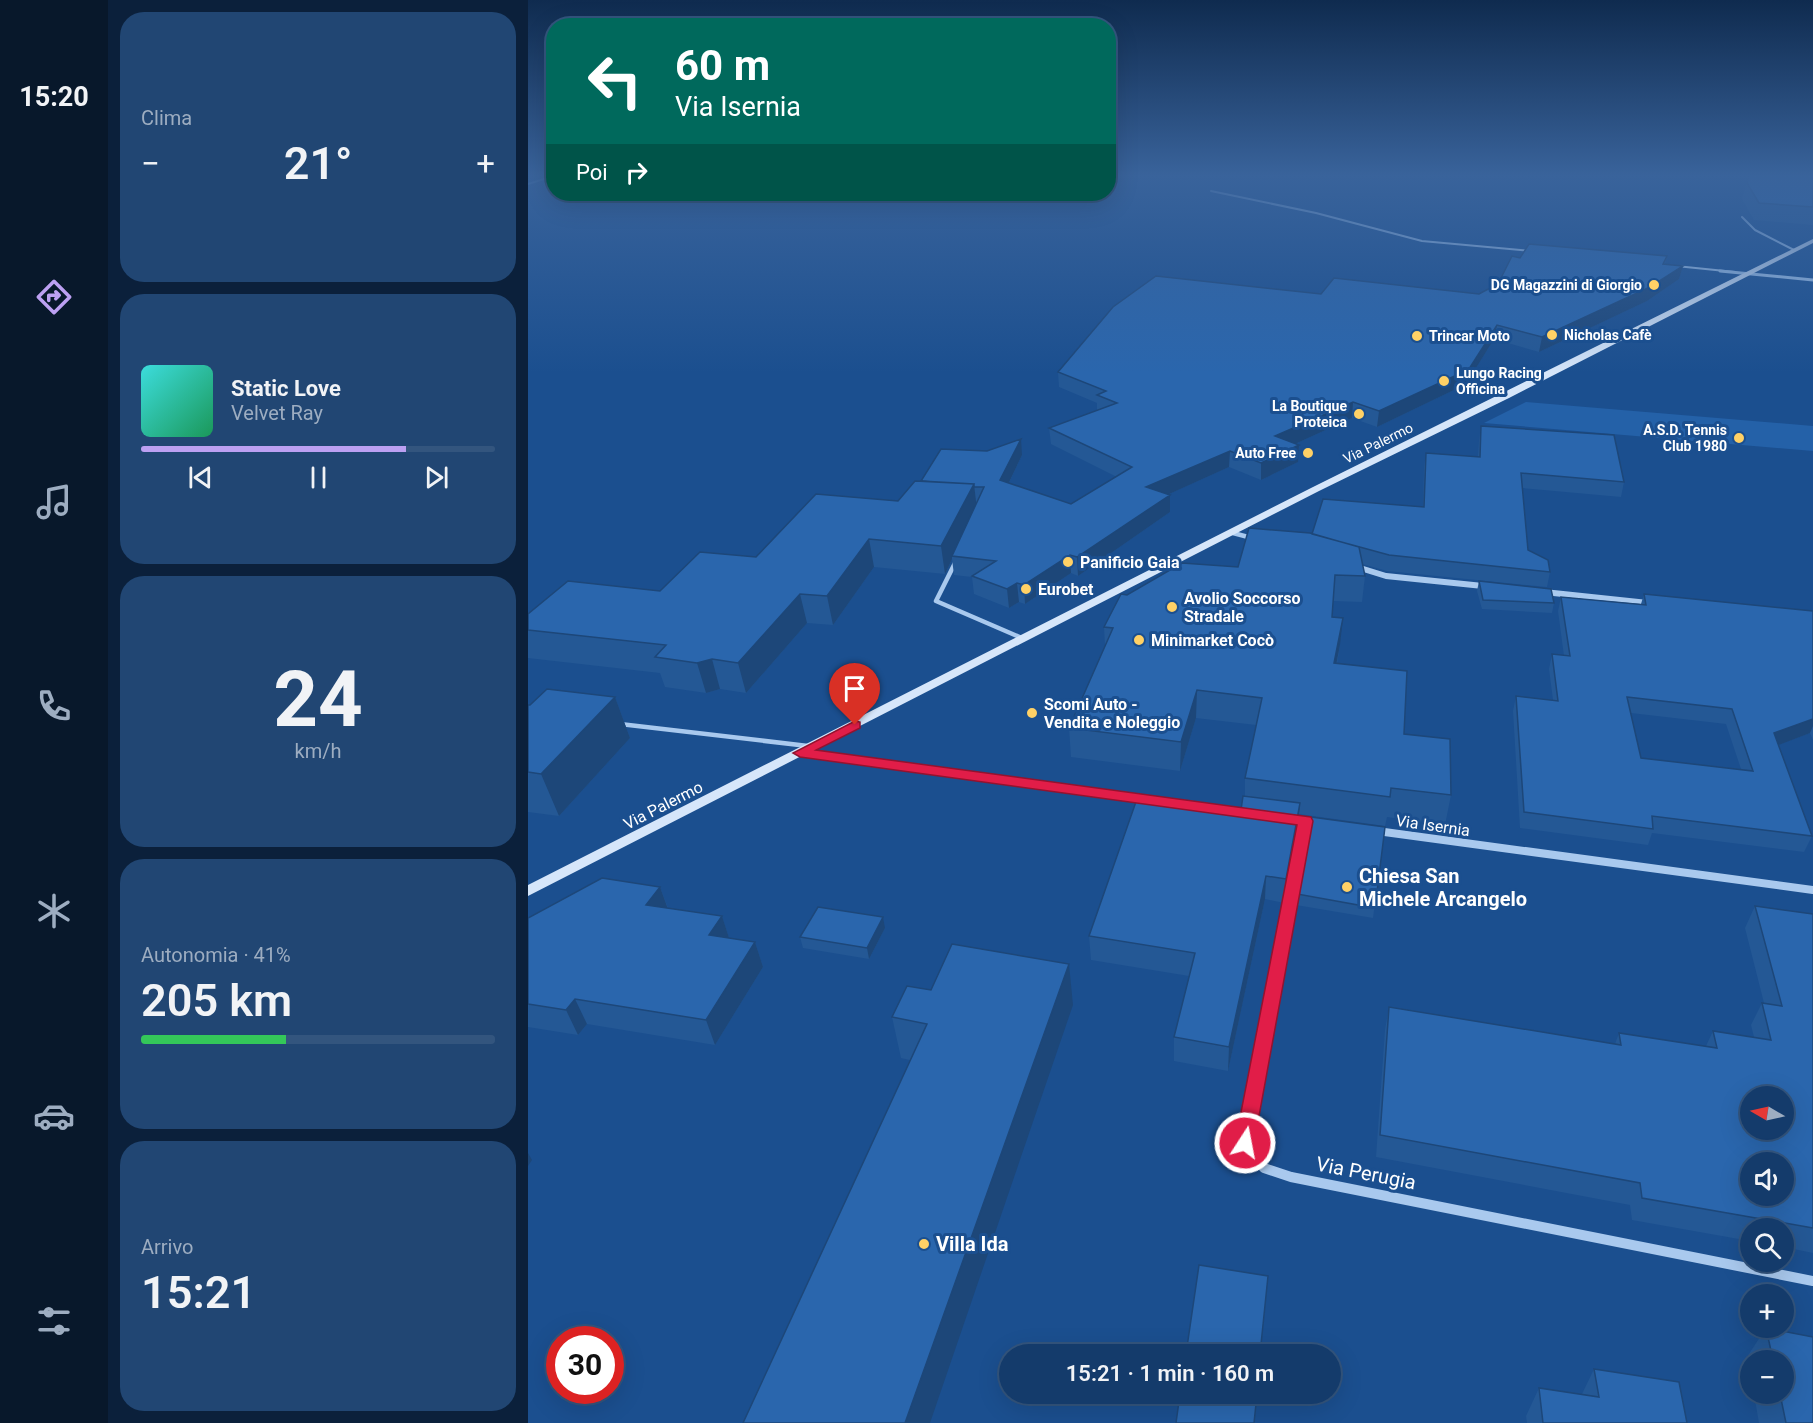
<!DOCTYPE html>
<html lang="it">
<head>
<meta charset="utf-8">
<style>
	body { margin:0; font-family:Roboto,sans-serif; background:#214673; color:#f1f3f6; height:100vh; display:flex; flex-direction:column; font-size:22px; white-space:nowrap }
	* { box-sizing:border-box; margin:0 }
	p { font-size:20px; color:#9dadc1 }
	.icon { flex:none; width:33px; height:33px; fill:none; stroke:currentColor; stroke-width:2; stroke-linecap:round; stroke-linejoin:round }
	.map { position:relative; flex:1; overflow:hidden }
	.drawer { display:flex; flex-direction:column; gap:12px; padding:12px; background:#0b203b; width:420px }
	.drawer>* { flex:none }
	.banner { position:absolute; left:18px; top:18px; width:570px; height:183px; border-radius:24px; box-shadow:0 6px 24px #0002,0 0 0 2px #33557e; background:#00695c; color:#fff; overflow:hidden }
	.needle { width:39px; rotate:279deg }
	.controls { position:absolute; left:1212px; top:1086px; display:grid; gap:12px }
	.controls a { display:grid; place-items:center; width:54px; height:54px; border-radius:50%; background:#143b6b; box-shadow:0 6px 24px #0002,0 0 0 2px #33557e; font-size:30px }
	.speed { position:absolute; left:18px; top:1326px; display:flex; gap:12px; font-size:30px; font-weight:700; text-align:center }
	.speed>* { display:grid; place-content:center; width:78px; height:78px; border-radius:50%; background:#143b6b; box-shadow:0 6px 24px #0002,0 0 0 2px #33557e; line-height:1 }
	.speed .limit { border:9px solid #d22; background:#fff; color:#111 }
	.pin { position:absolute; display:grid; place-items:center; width:51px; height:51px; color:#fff; margin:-62px -26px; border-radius:50% 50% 50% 0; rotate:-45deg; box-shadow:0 0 6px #0007 }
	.pin .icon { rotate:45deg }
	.me { position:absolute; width:66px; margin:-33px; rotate:11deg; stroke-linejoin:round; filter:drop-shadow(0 0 4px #0008) }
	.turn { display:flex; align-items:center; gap:21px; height:126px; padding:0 30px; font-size:27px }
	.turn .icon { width:78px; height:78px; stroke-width:2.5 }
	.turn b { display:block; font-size:42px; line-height:51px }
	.then { display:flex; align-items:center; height:57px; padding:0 30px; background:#0003; gap:12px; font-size:22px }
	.big { font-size:45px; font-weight:600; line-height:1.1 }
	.drawer .widget { flex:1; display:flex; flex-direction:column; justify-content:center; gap:9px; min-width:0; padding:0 21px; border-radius:24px; background:#214673 }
	.drawer .dial { align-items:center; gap:0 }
	.dial b { font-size:78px; line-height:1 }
	.song { display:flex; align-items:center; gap:18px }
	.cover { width:72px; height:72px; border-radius:9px; background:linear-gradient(135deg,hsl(180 70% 55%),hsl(150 70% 35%)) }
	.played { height:6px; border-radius:3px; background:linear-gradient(90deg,#bca0f2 75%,#33557e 75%) }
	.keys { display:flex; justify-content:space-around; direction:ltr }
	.heat { display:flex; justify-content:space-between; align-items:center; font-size:33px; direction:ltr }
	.charge { height:9px; border-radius:4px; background:linear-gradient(90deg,#34c759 41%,#33557e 0) }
	.trip { position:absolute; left:471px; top:1344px; width:342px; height:60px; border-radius:30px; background:#143b6b; box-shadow:0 6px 24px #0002,0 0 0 2px #33557e; font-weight:600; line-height:60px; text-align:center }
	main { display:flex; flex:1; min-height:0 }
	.tabs { display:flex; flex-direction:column; width:108px; justify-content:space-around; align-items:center; background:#08182b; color:#9dadc1 }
	.tabs .icon { width:42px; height:42px }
	.tabs .selected { color:#bca0f2 }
	.tabs b { font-size:27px; color:#f1f3f6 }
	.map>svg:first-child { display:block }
</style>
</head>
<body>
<main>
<nav class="tabs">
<b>15:20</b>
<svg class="icon selected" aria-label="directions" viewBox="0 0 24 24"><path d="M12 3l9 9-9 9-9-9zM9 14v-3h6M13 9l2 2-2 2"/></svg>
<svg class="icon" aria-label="music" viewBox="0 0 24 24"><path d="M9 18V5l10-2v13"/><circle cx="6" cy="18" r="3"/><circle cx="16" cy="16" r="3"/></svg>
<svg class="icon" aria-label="phone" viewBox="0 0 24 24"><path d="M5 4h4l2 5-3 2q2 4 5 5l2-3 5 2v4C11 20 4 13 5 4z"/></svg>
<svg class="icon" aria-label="climate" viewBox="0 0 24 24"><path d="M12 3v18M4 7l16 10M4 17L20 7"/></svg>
<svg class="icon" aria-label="car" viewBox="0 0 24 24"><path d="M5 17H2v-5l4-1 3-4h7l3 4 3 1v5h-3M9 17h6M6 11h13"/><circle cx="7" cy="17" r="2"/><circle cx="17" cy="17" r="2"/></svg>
<svg class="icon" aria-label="filters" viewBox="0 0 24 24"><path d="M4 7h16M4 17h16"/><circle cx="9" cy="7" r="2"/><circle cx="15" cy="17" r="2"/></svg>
</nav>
<section class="drawer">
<div class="widget"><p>Clima</p>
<div class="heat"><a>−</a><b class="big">21°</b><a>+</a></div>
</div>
<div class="widget">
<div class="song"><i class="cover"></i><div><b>Static Love</b><p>Velvet Ray</p></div></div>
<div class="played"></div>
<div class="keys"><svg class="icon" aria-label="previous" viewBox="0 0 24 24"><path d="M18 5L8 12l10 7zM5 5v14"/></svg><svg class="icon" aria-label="pause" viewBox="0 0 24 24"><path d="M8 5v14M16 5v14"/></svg><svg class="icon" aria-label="next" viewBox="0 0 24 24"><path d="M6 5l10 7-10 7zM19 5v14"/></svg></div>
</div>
<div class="widget dial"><b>24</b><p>km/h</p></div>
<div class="widget"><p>Autonomia · 41%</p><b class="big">205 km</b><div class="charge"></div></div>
<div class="widget"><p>Arrivo</p><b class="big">15:21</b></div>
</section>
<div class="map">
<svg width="1285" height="1423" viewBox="0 0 1285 1423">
	<rect width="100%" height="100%" fill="#1b4f8f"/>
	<!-- green -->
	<path fill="#2461a8" d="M998 402 1285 426V451L956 423Z"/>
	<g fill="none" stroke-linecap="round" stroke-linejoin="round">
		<!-- stream -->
		<path fill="#9cc4f0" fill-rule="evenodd" d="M25 175 26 177 0 185V183Z"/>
		<!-- lane-far1 -->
		<path stroke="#a9c9ee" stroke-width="3" d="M427 564 428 562"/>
		<!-- lane -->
		<path stroke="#a9c9ee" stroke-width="4.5" d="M427 563 408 601 496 639
			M92 724 280 746"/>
		<!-- street-far5 -->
		<path stroke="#a9c9ee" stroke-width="2" d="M683 191 788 213 894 241 1004 251
			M1214 217 1227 230 1266 250
			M1148 266 1207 272"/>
		<!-- street-far4 -->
		<path stroke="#a9c9ee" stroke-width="3" d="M1192 271 1285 280"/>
		<!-- street-far3 -->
		<path stroke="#a9c9ee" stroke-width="4.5" d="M705 533 724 538"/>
		<!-- street-far2 -->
		<path stroke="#a9c9ee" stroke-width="6" d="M829 567 858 576 955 586
			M1016 592 1120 603
			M272 753 471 780"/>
		<!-- street-far1 -->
		<path stroke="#a9c9ee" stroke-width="8" d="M460 778 616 799
			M763 819 788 822
			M849 831 1285 890
			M733 1060 777 821"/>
		<!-- street -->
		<path stroke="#a9c9ee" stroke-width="10" d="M733 1058 717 1143 736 1168 763 1177 1285 1281"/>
		<!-- secondary -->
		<path fill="#d6e6fa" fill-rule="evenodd" d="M1285 239V243L981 398 791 491 0 896V885L785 487Z"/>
	</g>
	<!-- wall -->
	<path fill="#245895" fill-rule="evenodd" d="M1221 174H1285V225L1226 220 1214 199Z
		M1139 256 1137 264 1155 266 1151 279 1119 301 1011 352 966 339 938 384 928 389 849 427 824 418 767 444 771 445 770 462 733 480 701 467 641 494 642 512 550 576 543 573 497 604 491 602 481 608 446 594 444 577 426 575 424 559 417 574 346 567 305 625 279 623 218 693 192 689 178 693 137 687 132 673 0 658V614L132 591 228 557 370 501 393 481 494 455 481 483 543 504 589 477 523 444 521 428 569 410V403L531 387 530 372 793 294H951L970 284 992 258Z
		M953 426 1096 482 1093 497 994 488 1000 550 1022 572 1019 587 859 571 834 564 837 576 834 602 805 601 804 617 812 645 809 664 876 734 923 795 917 825 859 817 857 826 771 814 770 826 756 903 737 899 700 1071 646 1061V1037L661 976 563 960 561 936 713 810 717 796V778L728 725 668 718 652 771 543 757 541 728 577 646 576 627 599 595 710 567 784 534 895 507 896 467 898 453 950 457 951 440Z
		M951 581 1026 603 1024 613 954 609 949 591Z
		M1116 594 1285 611V740L1282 733 1250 745 1284 836 1276 852 1124 833 1120 845 992 828 985 711 988 696 1025 700 1021 669 1024 654 1036 656 1030 611 1033 597 1113 604ZM1103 713 1198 724 1213 769 1113 758Z
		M87 697 102 738 31 816 0 812V705Z
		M857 827 845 918 768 905 769 894Z
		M132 887 140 908 194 916 201 938 227 942 235 967 187 1045 59 1024 50 1035 0 1027V918Z
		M1227 906 1285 914V1253L1256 1247V1228H1222V1241L1104 1220 1102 1205 848 1157 857 1030 861 1007 1087 1044 1091 1033 1178 1046 1185 1031 1226 1037 1223 1025 1234 1003H1236L1217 928Z
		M357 928 341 959 275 948 272 937Z
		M403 990 545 1005 382 1060 373 1058 364 1017Z
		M1238 1328 1285 1337V1423H1231L1226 1394H1256V1360H1222V1377L1219 1357Z
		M1066 1369 1159 1423H999L998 1416 1011 1388 1054 1394Z"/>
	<!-- shaded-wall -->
	<path fill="#1d4779" d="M1155 266 1151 279 1119 301 1011 352 1014 337Z
		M969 325 966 339 938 384 928 389 849 427 851 411Z
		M825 402 824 418 747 453V436Z
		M493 439 494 455 474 497 472 480Z
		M771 445 770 462 733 480V463Z
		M702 451 701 467 619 504 618 487Z
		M446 484 449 510 424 556V559L417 574 413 546Z
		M642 495V512L550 576 549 557Z
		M341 539 346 567 305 625 299 596Z
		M542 555 543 573 497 604 496 585Z
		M489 583 491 602 481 608 479 589Z
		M272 594 279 623 218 693 210 663Z
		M815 618 812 645 803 691 806 663Z
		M184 659 192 689 178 693 169 663Z
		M669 690 668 718 652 771 653 742Z
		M87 697 102 738 31 816 13 774Z
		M1285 719V726L1282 733 1240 749 1246 733Z
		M772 803 770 826 756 903 758 879Z
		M738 876 737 899 700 1071 701 1047Z
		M132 887 141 912 118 905Z
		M194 916 202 941 181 935Z
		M355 917 357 928 341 959 339 948Z
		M227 942 235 967 187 1045 178 1020Z
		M541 964 545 1005 402 1423H377Z
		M47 999 59 1024 50 1035 38 1010Z
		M0 1153 4 1160 0 1166Z"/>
	<!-- building -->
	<path fill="#2a66ad" stroke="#1d4779" stroke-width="1.5" fill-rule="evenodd" d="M1221 174H1285V207L1231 203 1219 183Z
		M1001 244 1139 256 1135 264 1155 266 1122 287 1014 337 969 325 941 369 931 374 851 411 825 402 747 436 771 445 733 463 702 451 618 487 642 495 549 557 542 555 496 585 489 583 479 589 444 576 468 561 424 556 456 487H446V484L393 481 413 449 459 451 493 439 472 480 543 504 604 467 521 428 589 403 569 395 578 391 530 372 585 307 628 276 793 294 806 278 951 294 970 284 984 256 992 258Z
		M953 426 1086 435 1096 482 993 473 1000 550 1020 560 1022 572 861 555 784 534 795 499 896 507 898 453 952 457Z
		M387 481 446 484 413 546 341 539 299 596 272 594 210 663 184 659 169 663 127 657 138 645 0 630V614L40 581 132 591 172 552 228 557 288 494 370 501Z
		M721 528 782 533 831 547 837 576 807 575 804 617 815 618 806 663 879 671 876 734 922 739 923 795 863 788 862 797 717 778 734 698 669 690 653 742 541 728 585 628 576 627 593 594 599 595 654 563 710 567Z
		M951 581 1023 589 1026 603 955 600Z
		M1116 594 1285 611V719L1246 733 1284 836 1124 816 1125 829 996 812 988 696 1030 701 1024 654 1042 656 1033 597 1118 605ZM1099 697 1204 709 1225 771 1113 758Z
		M19 689 87 697 13 774 0 772V705H2Z
		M610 796 713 810 715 796 772 803 758 879 738 876 701 1047 646 1037 667 953 561 936Z
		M783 817 857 827 847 908 769 894Z
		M74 878 132 887 118 905 194 916 181 935 227 942 178 1020 47 999 38 1010 0 1004V918Z
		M1227 906 1285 914V1228L1114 1198 1112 1183 852 1135 861 1007 1093 1045 1091 1033 1189 1048 1185 1031 1243 1040 1234 1003 1254 1006ZM1222 1096H1256V1130H1222ZM1222 1162H1256V1196H1222Z
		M290 907 355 917 339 948 272 937Z
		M424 944 541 964 377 1423H215L399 1024 364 1017 379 986 403 990Z
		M671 1265 740 1276 732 1354H658Z
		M1238 1328 1285 1337V1423H1258L1252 1394H1256V1360H1245Z
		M1066 1369 1151 1382 1159 1423H1015L1011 1388 1071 1397Z
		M652 1394H729L726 1423H648Z"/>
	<!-- sky -->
	<linearGradient id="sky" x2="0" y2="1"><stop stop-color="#0f2b4f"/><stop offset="0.47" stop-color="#39639b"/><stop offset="1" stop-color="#39639b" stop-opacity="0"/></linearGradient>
	<rect width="1285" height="373" fill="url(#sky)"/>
	<!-- route -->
	<path fill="#e11d48" stroke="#92132f" stroke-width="1.5" d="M327 721 332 722V728L288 750 783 817 785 821 725 1149 717 1152 710 1149 707 1143 769 825 272 757 265 753Z"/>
	<!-- markers -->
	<g fill="#ffd166" stroke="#1b4f8f" stroke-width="2">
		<circle cx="1126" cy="285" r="6"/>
		<circle cx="1024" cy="335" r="6"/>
		<circle cx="889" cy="336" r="6"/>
		<circle cx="916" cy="381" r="6"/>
		<circle cx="831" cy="414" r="6"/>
		<circle cx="1211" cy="438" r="6"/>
		<circle cx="780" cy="453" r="6"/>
		<circle cx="540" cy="562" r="6"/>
		<circle cx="498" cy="589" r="6"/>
		<circle cx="644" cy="607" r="6"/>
		<circle cx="611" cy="640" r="6"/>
		<circle cx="504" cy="713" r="6"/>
		<circle cx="819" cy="887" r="6"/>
		<circle cx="396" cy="1244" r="6"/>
	</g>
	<g text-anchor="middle" stroke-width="6" stroke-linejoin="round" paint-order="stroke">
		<!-- far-poi labels -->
		<g font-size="14" font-weight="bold" fill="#fff" stroke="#1b4f8f" text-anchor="end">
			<text x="1114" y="290">DG Magazzini di Giorgio</text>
			<text x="1036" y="340" text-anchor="start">Nicholas Cafè</text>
			<text x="901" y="341" text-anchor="start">Trincar Moto</text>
			<text x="928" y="378" text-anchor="start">Lungo Racing<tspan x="928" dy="16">Officina</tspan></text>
			<text x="819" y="411">La Boutique<tspan x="819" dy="16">Proteica</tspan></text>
			<text x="1199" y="435">A.S.D. Tennis<tspan x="1199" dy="16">Club 1980</tspan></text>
			<text x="768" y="458">Auto Free</text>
		</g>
		<!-- far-street labels -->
		<g font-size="14" fill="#fff" stroke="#1b4f8f">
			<text transform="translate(850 443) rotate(-26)" y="5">Via Palermo</text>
		</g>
		<!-- poi labels -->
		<g font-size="16" font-weight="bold" fill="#fff" stroke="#1b4f8f" text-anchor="start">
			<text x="552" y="568">Panificio Gaia</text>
			<text x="510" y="595">Eurobet</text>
			<text x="656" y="604">Avolio Soccorso<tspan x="656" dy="18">Stradale</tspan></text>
			<text x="623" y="646">Minimarket Cocò</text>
			<text x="516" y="710">Scomi Auto -<tspan x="516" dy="18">Vendita e Noleggio</tspan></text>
		</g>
		<!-- street labels -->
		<g font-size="16" fill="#fff" stroke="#1b4f8f">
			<text transform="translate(135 805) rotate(-27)" y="6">Via Palermo</text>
			<text transform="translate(905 825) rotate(8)" y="6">Via Isernia</text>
		</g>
		<!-- near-poi labels -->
		<g font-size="20" font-weight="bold" fill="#fff" stroke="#1b4f8f" text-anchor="start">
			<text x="831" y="883">Chiesa San<tspan x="831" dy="23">Michele Arcangelo</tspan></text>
			<text x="408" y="1251">Villa Ida</text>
		</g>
		<!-- near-street labels -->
		<g font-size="20" fill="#fff" stroke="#1b4f8f">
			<text transform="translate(838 1173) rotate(11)" y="7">Via Perugia</text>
		</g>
	</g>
</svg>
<div class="controls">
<a><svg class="needle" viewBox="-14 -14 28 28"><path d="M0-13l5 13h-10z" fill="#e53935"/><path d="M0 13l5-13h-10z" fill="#9dadc1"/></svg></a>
<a><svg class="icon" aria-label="sound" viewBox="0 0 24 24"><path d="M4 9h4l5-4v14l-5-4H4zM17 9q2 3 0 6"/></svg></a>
<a><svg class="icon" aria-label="search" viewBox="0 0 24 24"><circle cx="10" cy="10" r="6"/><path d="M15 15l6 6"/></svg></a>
<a>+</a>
<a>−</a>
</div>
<div class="speed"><div class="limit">30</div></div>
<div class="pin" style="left:327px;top:725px;background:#d93025"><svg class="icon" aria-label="arrive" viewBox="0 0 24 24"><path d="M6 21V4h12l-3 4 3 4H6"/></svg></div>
<svg class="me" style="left:717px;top:1143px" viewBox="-20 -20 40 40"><circle r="17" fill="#e11d48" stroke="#fff" stroke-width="3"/><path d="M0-11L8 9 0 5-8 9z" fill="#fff"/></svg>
<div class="trip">15:21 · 1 min · 160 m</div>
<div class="banner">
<div class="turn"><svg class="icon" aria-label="left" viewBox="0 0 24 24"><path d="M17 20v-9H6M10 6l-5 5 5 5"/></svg><div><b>60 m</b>Via Isernia</div></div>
<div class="then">Poi<svg class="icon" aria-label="right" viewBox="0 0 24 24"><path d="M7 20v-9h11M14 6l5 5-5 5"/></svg></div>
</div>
</div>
</main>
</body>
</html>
